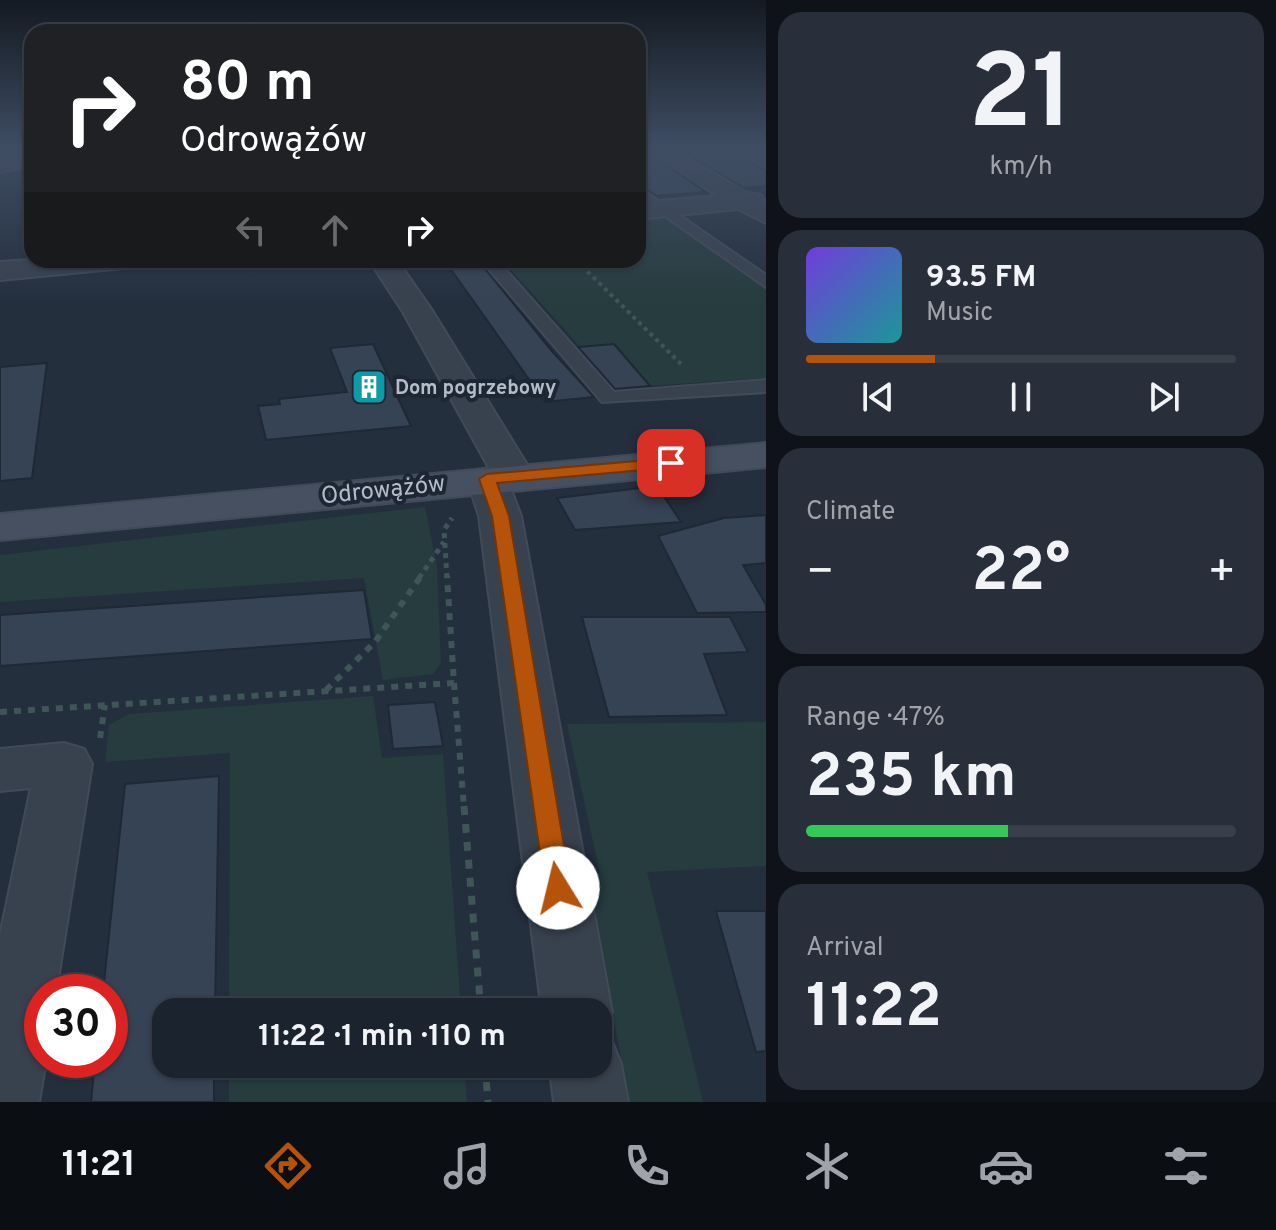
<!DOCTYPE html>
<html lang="en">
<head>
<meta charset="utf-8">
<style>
	body { margin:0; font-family:Overpass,sans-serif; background:#282f3a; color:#f1f3f6; height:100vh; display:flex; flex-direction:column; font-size:30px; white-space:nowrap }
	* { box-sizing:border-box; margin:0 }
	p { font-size:26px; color:#a0a4aa }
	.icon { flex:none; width:44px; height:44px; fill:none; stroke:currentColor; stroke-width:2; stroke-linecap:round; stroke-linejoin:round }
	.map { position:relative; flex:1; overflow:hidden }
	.sheet { display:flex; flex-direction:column; gap:12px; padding:12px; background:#0f1319; width:510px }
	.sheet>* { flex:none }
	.hud { position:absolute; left:24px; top:24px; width:622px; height:244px; border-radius:24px; box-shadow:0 2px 6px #0004,0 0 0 2px #39404a; background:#202124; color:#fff; overflow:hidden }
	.speed { position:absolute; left:24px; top:974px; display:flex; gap:16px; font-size:40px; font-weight:700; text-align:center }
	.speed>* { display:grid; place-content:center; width:104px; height:104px; border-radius:50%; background:#1b232e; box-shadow:0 2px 6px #0004,0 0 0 2px #39404a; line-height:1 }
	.speed .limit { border:12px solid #d22; background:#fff; color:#111 }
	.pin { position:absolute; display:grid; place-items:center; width:68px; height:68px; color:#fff; margin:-34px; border-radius:16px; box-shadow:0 4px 12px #0006 }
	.me { position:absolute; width:88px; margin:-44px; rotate:351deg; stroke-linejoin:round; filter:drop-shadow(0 0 6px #0008) }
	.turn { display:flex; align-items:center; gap:28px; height:168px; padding:0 24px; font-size:36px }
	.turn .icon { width:104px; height:104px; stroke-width:2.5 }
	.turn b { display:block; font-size:56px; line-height:68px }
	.lanes { display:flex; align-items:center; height:76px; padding:0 24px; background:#0003; justify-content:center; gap:40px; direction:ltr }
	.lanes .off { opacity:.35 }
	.big { font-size:60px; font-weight:700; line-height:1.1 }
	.sheet .widget { flex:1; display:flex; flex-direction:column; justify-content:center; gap:12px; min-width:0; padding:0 28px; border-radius:24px; background:#282f3a }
	.sheet .dial { align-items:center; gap:0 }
	.dial b { font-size:104px; line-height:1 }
	.song { display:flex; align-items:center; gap:24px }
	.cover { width:96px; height:96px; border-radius:12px; background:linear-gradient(135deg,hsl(260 70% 55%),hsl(180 70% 35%)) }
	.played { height:8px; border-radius:4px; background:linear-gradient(90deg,#b45309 30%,#39404a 30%) }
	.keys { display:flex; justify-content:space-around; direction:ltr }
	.heat { display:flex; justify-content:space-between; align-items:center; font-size:44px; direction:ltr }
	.charge { height:12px; border-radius:6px; background:linear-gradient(90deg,#34c759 47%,#39404a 0) }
	.trip { position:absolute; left:152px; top:998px; width:460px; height:80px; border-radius:24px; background:#1b232e; box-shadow:0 2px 6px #0004,0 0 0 2px #39404a; font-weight:700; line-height:80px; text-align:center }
	.tabs { display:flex; height:128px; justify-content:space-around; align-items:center; background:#0b0e12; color:#a0a4aa }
	.tabs .icon { width:56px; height:56px }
	.tabs .active { color:#b45309 }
	.tabs b { font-size:36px; color:#f1f3f6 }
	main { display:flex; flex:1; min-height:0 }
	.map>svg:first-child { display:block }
</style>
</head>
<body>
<main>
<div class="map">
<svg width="766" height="1102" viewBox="0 0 766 1102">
	<rect width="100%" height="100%" fill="#242f3e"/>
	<!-- green -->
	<path fill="#263c3f" d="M662 215 766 288V378L617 388 502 260H638V217Z
		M425 507 437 567 441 663 433 674 383 680 364 578 0 602V555Z
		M373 696 382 758 443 754 461 1012H229L230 753 105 762 109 725 129 714Z
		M766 722V866L647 872 703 1102H629L588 876 600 873 567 724Z
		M229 1064H464L467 1102H229Z"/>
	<!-- building -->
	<path fill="#364354" stroke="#1f2835" stroke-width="2" d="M638 147H640L706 192 657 196 638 184Z
		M674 147H724L766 171V186L744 188Z
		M478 260 551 350 594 397 545 402 445 261Z
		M373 344 411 426 266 440 258 406 280 404 279 399 347 392 330 348Z
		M614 344 650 386 615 389 578 347Z
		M47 363 32 478 0 481V367Z
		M657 486 681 522 575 530 557 498Z
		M766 515V563L743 565 766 605V612L697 613 658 536 724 518Z
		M364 590 372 639 0 666V615Z
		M582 617H730L748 652 704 654 727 715 609 717Z
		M435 702 443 746 393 749 388 705Z
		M219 776 215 1012H166V1064H214V1102H91L95 1060H110V992H103L125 784Z
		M716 911H766V1051L756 1052Z"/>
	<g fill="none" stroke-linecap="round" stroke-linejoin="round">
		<defs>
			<path id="lane" d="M728 147H742L766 159V168Z
				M638 187 766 275V287L638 197Z
				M481 260H497L614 392 766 380V392L602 402Z"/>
			<path id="street" d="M643 147H669L747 193 761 195 766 204V223L738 209 638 219V203L718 196Z
				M32 151V165L0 172V158Z
				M32 260H138L134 266 124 268 0 280V262Z
				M369 260H397L433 312 534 476 528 484 510 487 521 516 612 1012 600 1035 611 1039 621 1064 628 1102H554L549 1064H598V1012H542L479 516 467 479 473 471 489 468 403 312Z
				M64 743 84 749 92 764 56 992H42V1060H46L39 1102H0V935L31 788 0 791V749Z"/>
			<path id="secondary" d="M766 443V467L0 540V514Z"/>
		</defs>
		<!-- lane casing -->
		<use href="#lane" stroke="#414a57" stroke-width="4"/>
		<!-- street casing -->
		<use href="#street" stroke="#414a57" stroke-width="4"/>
		<!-- secondary casing -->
		<use href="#secondary" stroke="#414a57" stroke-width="4"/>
		<!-- path-far3 -->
		<path stroke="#3f5557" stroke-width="4" stroke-dasharray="4 4" stroke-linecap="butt" d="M576 260 681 364"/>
		<!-- path-far2 -->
		<path stroke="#3f5557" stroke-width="5" stroke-dasharray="5 5" stroke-linecap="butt" d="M419 578 444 542
			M447 578 444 530 452 518"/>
		<!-- path-far1 -->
		<path stroke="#3f5557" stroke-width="6" stroke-dasharray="7 7" stroke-linecap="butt" d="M454 683 464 808
			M326 690 375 642 421 576
			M0 712 454 683 447 576
			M100 738 105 705"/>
		<!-- path -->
		<path stroke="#3f5557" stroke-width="7" stroke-dasharray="9 9" stroke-linecap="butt" d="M464 806 481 1012
			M485 1064 488 1102"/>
		<!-- lane -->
		<use href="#lane" fill="#38414e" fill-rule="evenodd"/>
		<!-- street -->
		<use href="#street" fill="#38414e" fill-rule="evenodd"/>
		<!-- secondary -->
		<use href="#secondary" fill="#465061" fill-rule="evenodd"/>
	</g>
	<!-- sky -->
	<linearGradient id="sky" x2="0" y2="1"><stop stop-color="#141a22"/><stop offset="0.49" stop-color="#3f4d63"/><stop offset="1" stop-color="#3f4d63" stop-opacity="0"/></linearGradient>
	<rect width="766" height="301" fill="url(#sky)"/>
	<!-- route -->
	<path fill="#b45309" stroke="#753606" stroke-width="2" d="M671 458 677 460V467L497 483 509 516 571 888 567 896 558 899 548 896 545 888 492 516 479 479 487 474Z"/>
	<!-- icons -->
	<defs>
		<symbol id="building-square" viewBox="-11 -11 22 22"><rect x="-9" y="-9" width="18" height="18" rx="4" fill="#0f9aa8" stroke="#1d2633"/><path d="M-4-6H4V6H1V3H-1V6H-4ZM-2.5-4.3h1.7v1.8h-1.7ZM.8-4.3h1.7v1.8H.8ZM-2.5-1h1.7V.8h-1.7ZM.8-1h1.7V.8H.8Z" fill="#fff"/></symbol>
	</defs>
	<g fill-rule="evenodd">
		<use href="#building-square" x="349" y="367" width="40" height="40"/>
	</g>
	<g text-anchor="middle" stroke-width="8" stroke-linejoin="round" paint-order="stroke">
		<!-- far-poi labels -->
		<g font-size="20" font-weight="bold" fill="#b4bcc9" stroke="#1d2633" text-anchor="start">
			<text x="395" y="394">Dom pogrzebowy</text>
		</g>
		<!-- street labels -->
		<g font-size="24" fill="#b4bcc9" stroke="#1d2633">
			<text transform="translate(383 489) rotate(-6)" y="8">Odrowążów</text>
		</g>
	</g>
</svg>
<div class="speed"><div class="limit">30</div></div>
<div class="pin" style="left:671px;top:463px;background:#d93025"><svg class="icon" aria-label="arrive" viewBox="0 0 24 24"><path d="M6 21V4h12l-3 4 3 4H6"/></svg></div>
<svg class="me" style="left:558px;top:888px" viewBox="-20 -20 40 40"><circle r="19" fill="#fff"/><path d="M0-13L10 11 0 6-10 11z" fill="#b45309"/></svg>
<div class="trip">11:22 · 1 min · 110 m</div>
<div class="hud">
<div class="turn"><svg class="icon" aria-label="right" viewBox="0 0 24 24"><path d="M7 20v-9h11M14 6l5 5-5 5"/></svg><div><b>80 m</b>Odrowążów</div></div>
<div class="lanes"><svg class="icon off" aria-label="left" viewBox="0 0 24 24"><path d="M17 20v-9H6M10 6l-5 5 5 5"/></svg><svg class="icon off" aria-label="ahead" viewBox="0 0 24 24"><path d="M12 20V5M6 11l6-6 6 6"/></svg><svg class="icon" aria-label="right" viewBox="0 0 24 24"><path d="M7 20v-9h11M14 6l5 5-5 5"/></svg></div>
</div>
</div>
<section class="sheet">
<div class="widget dial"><b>21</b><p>km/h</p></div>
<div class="widget">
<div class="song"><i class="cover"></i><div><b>93.5 FM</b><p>Music</p></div></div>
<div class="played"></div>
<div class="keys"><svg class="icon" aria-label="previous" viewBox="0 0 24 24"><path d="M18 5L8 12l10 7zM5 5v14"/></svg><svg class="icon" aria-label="pause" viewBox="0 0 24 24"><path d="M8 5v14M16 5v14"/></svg><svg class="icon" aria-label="next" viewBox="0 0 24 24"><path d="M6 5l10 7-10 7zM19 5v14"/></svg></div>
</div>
<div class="widget"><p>Climate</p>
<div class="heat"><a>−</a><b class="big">22°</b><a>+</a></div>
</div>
<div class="widget"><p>Range · 47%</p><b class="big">235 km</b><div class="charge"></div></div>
<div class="widget"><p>Arrival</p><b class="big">11:22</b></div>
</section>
</main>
<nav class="tabs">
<b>11:21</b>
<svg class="icon active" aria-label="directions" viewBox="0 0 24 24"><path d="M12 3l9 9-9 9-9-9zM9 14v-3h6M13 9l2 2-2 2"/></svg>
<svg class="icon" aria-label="music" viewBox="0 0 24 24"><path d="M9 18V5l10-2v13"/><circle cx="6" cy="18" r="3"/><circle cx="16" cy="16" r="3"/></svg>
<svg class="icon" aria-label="phone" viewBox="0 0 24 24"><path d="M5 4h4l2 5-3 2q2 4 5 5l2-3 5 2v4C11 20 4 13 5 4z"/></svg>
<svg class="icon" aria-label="climate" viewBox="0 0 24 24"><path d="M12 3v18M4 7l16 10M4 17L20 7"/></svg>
<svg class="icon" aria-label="car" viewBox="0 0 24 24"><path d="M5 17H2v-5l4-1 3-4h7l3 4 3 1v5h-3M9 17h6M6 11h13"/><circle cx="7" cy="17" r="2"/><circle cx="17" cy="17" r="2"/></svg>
<svg class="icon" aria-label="filters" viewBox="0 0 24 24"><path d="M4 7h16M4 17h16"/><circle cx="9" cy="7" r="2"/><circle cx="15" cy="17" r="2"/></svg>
</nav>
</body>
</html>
